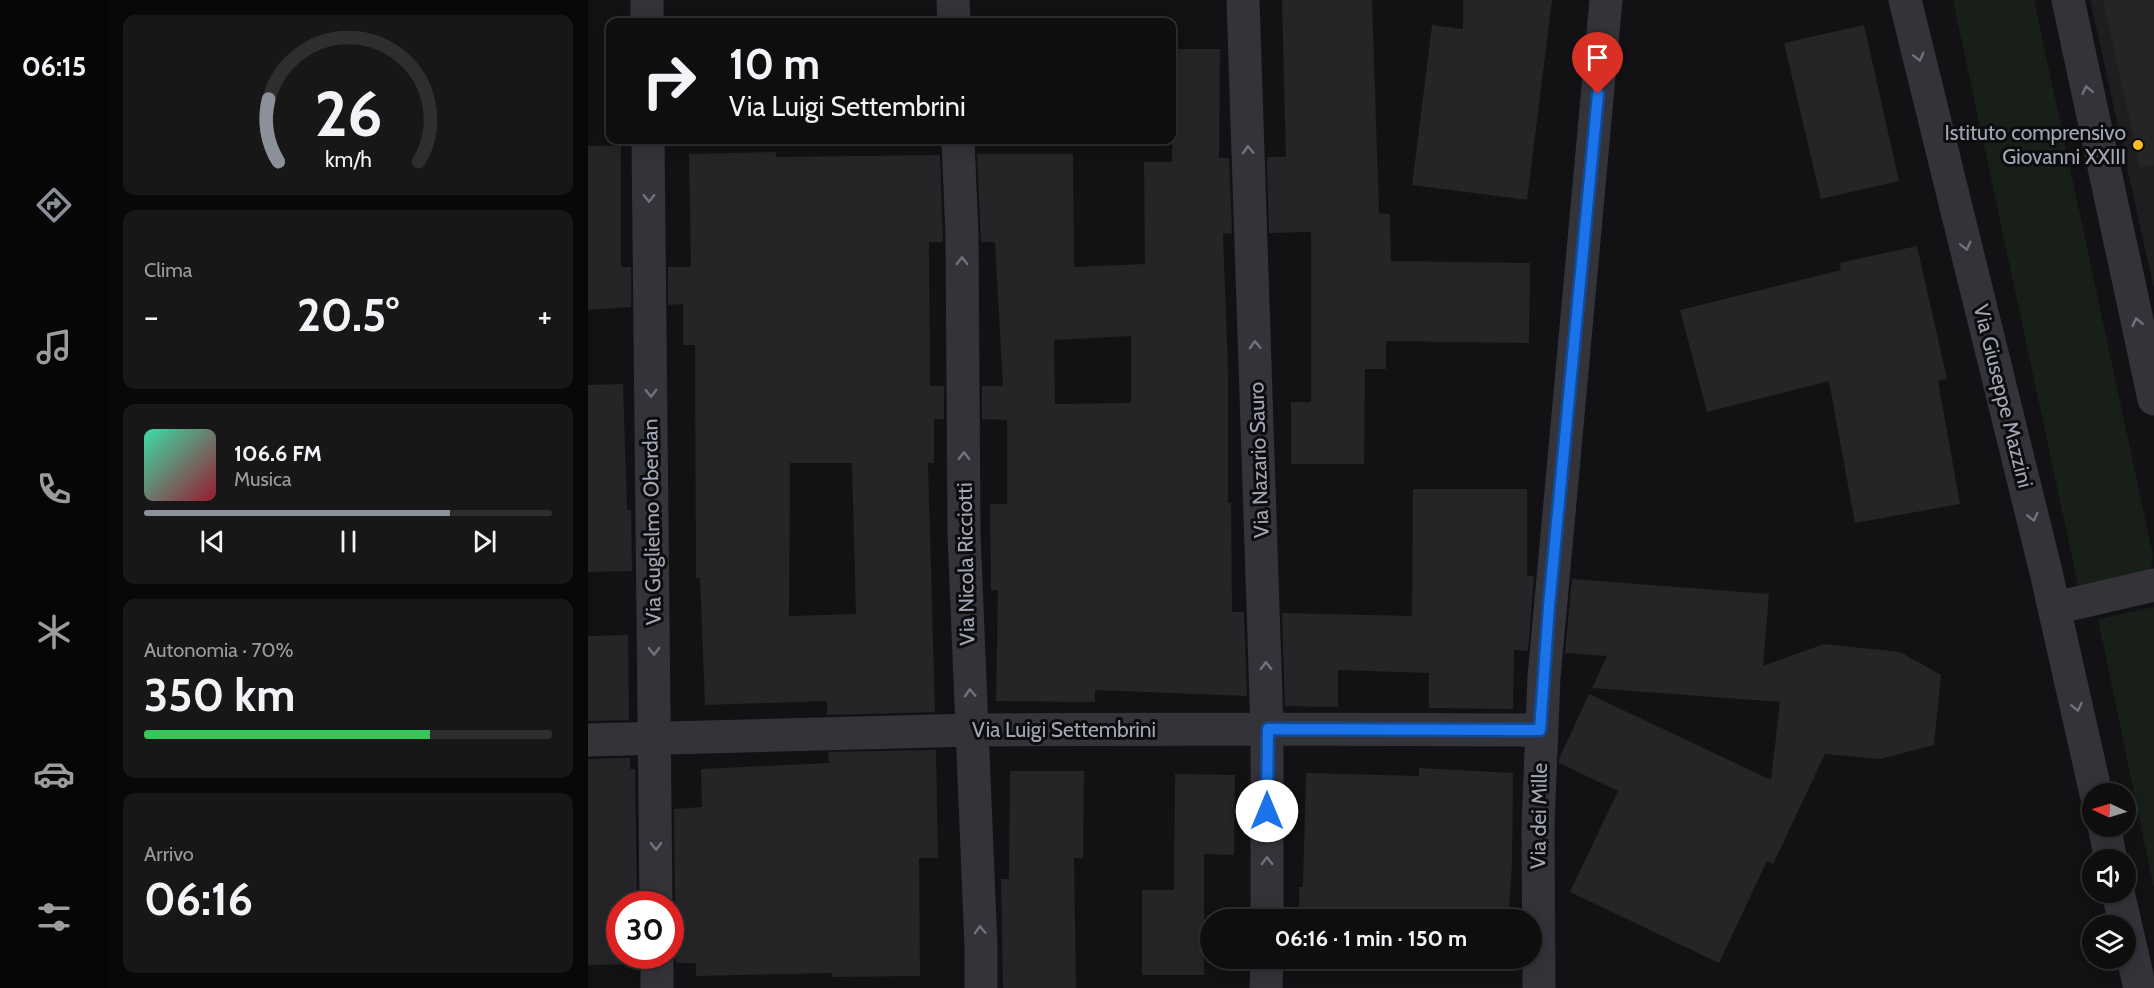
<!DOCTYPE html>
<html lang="it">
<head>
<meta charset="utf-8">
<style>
	body { margin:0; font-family:Cabin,sans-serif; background:#171718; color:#f1f3f6; height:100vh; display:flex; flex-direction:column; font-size:22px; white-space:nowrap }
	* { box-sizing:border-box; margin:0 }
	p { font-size:20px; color:#9b9c9e }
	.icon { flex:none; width:33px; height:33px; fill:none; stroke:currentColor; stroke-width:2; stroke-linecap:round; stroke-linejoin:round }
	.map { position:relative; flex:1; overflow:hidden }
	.panel { display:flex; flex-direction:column; gap:15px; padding:15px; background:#080808; width:480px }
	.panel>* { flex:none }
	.top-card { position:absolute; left:18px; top:18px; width:570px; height:126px; border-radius:12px; box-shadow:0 3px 15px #0003,0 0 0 2px #2e2e2f; background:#0e0e0f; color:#f1f3f6; overflow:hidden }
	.needle { width:39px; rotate:274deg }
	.fabs { position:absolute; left:1494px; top:783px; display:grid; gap:12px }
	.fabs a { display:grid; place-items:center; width:54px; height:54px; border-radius:50%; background:#0e0e0f; box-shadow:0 3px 15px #0003,0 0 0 2px #2e2e2f; font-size:30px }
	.speed { position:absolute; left:18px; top:891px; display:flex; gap:12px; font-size:30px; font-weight:700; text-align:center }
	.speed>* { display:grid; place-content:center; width:78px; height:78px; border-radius:50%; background:#0e0e0f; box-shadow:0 3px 15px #0003,0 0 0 2px #2e2e2f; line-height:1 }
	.speed .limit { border:9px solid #d22; background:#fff; color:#111 }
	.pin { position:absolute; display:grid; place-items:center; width:51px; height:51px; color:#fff; margin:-62px -26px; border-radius:50% 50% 50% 0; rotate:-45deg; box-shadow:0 0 6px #0007 }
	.pin .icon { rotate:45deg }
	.me { position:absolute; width:66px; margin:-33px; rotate:0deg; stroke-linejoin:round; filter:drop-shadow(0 0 4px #0008) }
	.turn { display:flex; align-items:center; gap:21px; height:126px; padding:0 24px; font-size:27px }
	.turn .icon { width:78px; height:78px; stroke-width:2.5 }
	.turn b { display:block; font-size:42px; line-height:51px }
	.big { font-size:45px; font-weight:700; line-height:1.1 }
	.panel .card { flex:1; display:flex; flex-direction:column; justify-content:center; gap:9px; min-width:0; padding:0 21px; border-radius:12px; background:#171718 }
	.panel .dial { align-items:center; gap:0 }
	.dial svg { height:156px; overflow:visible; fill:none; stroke:#2e2e2f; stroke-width:7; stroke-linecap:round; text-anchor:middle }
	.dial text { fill:#f1f3f6; stroke:none }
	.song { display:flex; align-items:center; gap:18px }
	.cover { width:72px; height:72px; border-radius:9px; background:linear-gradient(135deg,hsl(160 70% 55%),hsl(350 70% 35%)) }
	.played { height:6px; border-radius:3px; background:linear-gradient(90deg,#8c9099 75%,#2e2e2f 75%) }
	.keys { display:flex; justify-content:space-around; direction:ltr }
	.heat { display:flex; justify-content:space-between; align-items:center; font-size:33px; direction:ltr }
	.charge { height:9px; border-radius:4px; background:linear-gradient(90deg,#34c759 70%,#2e2e2f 0) }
	.trip { position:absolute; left:612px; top:909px; width:342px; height:60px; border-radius:30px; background:#0e0e0f; box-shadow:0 3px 15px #0003,0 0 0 2px #2e2e2f; font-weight:700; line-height:60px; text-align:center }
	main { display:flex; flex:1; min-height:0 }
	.tab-bar { display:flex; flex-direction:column; width:108px; justify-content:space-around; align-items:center; background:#060606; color:#9b9c9e }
	.tab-bar .icon { width:42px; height:42px }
	.tab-bar .current { color:#8c9099 }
	.tab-bar b { font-size:27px; color:#f1f3f6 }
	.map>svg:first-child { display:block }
</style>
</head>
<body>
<main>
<nav class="tab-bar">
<b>06:15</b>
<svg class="icon current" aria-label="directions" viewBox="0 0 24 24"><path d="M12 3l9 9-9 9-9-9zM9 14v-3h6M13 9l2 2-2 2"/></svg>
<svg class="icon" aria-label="music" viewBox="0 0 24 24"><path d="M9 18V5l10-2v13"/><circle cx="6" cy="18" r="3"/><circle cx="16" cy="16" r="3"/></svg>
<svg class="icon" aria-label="phone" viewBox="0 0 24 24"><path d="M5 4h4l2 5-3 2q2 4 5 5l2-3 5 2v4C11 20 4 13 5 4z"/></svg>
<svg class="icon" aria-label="climate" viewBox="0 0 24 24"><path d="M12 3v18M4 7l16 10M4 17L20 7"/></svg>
<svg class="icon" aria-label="car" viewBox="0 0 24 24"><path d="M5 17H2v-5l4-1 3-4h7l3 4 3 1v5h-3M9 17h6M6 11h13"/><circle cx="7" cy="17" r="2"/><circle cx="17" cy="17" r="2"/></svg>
<svg class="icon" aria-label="filters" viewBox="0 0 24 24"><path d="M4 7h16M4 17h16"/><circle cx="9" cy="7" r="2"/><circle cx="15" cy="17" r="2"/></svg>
</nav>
<section class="panel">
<div class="card dial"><svg viewBox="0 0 100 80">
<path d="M14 69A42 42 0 1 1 86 69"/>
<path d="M14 69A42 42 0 0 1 9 37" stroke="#8c9099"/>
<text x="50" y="56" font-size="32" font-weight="700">26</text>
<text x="50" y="72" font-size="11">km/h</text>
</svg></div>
<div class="card"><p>Clima</p>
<div class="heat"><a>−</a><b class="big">20.5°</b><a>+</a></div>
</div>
<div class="card">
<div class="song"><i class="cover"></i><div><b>106.6 FM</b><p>Musica</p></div></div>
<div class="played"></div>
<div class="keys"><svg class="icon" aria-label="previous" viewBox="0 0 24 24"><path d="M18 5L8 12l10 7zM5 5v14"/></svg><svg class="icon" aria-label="pause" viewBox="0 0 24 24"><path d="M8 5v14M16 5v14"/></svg><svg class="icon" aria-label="next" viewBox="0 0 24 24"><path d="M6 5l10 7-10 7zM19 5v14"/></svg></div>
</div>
<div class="card"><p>Autonomia · 70%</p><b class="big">350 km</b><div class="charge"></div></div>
<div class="card"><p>Arrivo</p><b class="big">06:16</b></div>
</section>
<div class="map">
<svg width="1566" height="988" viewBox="0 0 1566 988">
	<rect width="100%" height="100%" fill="#121214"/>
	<!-- built -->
	<path fill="#1e1e21" d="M1502 0H1566V289Z"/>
	<!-- green -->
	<path fill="#181f19" d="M1365 0H1446L1565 556 1562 574 1491 590Z
		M1566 607V889L1510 619Z"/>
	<!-- building -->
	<path fill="#252528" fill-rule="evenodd" d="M694 0H784L791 213 802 214 803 261 942 263 941 343 798 341V369H777L776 464H703V402H723V232L681 233 679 157H698Z
		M875 0H964L939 200 824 185 844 25 875 29Z
		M1515 0H1566V165L1552 167Z
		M1276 25 1311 181 1233 199 1196 43Z
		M584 49H632L631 158H641L644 233 635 234 640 370V503H643L644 612H656L659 696 507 690V702L408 701 410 590H403L402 504H419V420L394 419V386H415L407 242H393L389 154H485L486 267 557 264 556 162H584ZM543 336V403L467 404 466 340Z
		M0 146H33V267H43V307L0 310Z
		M188 152V157L352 155 355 242H341V244L342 386H356V419H346V463H340L347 712 239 715V701L117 705 112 578H108L107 345H95V304L80 305V267H103L101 154ZM202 463H264L268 614 201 616Z
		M1329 246 1359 379 1350 381 1372 504 1267 523 1241 381 1119 412 1092 310 1253 270 1251 263Z
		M35 384 39 510H43L44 571 0 572V385Z
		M825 489H939V576H946L940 651 926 650 925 709 841 708V673L750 670V707L697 706 694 613 824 616Z
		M984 579 1181 594 1175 666 1236 644 1312 652 1353 675 1346 745 1292 759 1237 754 1185 864 1179 861 1131 963 982 892 1030 791 971 763V759L1001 694 1183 780 1192 702 1004 688 1019 656 977 653Z
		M40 635 41 720 0 721V636Z
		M348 750 350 858H331L332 976 244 977V973L108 976V963H88L85 947 82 944V915L87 904 86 809 114 807 113 769 241 763 240 752Z
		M42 758V769H47L49 904H32V956H50V964L0 965V759Z
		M831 768 925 773 924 864 920 920H711V887H715L718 773 831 776Z
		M422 771H496L495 858H486L488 988H415L413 879H421Z
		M587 774 647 775 646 855 616 854V975H554V890H586Z
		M841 958H918V964L841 962Z"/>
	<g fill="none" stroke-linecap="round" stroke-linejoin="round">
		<!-- minor -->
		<path stroke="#333339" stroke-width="33" d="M59 0V22
			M365 0 366 22
			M655 0 679 729V920
			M1317 0 1458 572 1508 794
			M1480 0 1566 399
			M60 140 68 904
			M370 140 374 235 376 534 393 947V988
			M1467 608 1566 585
			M0 740 384 730 679 729 952 730
			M1516 826 1523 860
			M1530 892 1552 988
			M69 956V988
			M678 988 679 958
			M951 988 950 825 956 677 1018 0"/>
	</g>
	<!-- one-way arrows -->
	<defs><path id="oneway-chevron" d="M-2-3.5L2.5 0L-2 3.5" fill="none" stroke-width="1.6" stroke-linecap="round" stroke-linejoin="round" transform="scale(1.5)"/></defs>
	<g stroke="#70737e">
		<use href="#oneway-chevron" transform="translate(1331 57) rotate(76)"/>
		<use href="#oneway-chevron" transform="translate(1499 90) rotate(-102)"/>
		<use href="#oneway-chevron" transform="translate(660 150) rotate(-92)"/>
		<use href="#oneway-chevron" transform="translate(61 198) rotate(89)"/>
		<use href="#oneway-chevron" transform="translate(1378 246) rotate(76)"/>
		<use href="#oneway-chevron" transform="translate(374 261) rotate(-90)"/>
		<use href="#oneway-chevron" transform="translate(1549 322) rotate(-102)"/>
		<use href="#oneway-chevron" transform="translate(667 345) rotate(-92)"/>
		<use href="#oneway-chevron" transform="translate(63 393) rotate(89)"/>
		<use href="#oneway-chevron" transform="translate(376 456) rotate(-90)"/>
		<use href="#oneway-chevron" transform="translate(1445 517) rotate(76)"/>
		<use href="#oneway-chevron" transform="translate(66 651) rotate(89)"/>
		<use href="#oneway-chevron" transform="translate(678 666) rotate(-91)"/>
		<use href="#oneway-chevron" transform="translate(382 693) rotate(-93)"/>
		<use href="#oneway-chevron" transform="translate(1489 707) rotate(77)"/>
		<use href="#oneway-chevron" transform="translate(68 846) rotate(89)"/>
		<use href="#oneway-chevron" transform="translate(679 861) rotate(-90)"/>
		<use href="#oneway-chevron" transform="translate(392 930) rotate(-93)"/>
	</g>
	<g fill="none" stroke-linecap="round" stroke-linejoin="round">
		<defs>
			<path id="route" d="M679 811 680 729 952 730 961 606 1010 94"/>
		</defs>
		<!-- route casing -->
		<use href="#route" stroke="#114b97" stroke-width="15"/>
		<!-- route -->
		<use href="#route" stroke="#1a73e8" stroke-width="10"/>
	</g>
	<!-- markers -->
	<circle fill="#ffbb1f" stroke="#0d0d0f" stroke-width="2" cx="1550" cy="145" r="6"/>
	<g text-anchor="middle" stroke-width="6" stroke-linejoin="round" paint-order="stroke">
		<!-- poi labels -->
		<g font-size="21" fill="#a2a7b6" stroke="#0d0d0f" text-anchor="end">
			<text x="1538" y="140">Istituto comprensivo<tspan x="1538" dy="24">Giovanni XXIII</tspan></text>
		</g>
		<!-- street labels -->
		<g font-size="21" fill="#a2a7b6" stroke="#0d0d0f">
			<text transform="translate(1415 396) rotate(76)" y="7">Via Giuseppe Mazzini</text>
			<text transform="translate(671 460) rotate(-92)" y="7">Via Nazario Sauro</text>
			<text transform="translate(64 522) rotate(-91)" y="7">Via Guglielmo Oberdan</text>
			<text transform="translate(378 564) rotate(-91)" y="7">Via Nicola Ricciotti</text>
			<text x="476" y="737">Via Luigi Settembrini</text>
			<text transform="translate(951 816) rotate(-89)" y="7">Via dei Mille</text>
		</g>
	</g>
</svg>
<div class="fabs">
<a><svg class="needle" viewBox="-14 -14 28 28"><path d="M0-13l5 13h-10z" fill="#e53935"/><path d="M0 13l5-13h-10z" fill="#9b9c9e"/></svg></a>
<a><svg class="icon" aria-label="sound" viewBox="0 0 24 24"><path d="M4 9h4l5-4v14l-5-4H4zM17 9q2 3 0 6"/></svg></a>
<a><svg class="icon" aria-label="layers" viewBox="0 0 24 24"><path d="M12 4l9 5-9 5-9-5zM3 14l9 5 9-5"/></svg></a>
</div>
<div class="speed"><div class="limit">30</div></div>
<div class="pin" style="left:1010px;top:94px;background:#d93025"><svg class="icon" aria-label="arrive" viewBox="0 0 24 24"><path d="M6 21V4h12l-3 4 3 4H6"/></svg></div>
<svg class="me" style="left:679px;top:811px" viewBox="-20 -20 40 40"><circle r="19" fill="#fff"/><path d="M0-13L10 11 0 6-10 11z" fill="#1a73e8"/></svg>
<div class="trip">06:16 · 1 min · 150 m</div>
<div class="top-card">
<div class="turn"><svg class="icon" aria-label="right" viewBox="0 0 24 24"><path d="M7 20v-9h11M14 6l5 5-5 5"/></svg><div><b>10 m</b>Via Luigi Settembrini</div></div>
</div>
</div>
</main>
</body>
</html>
